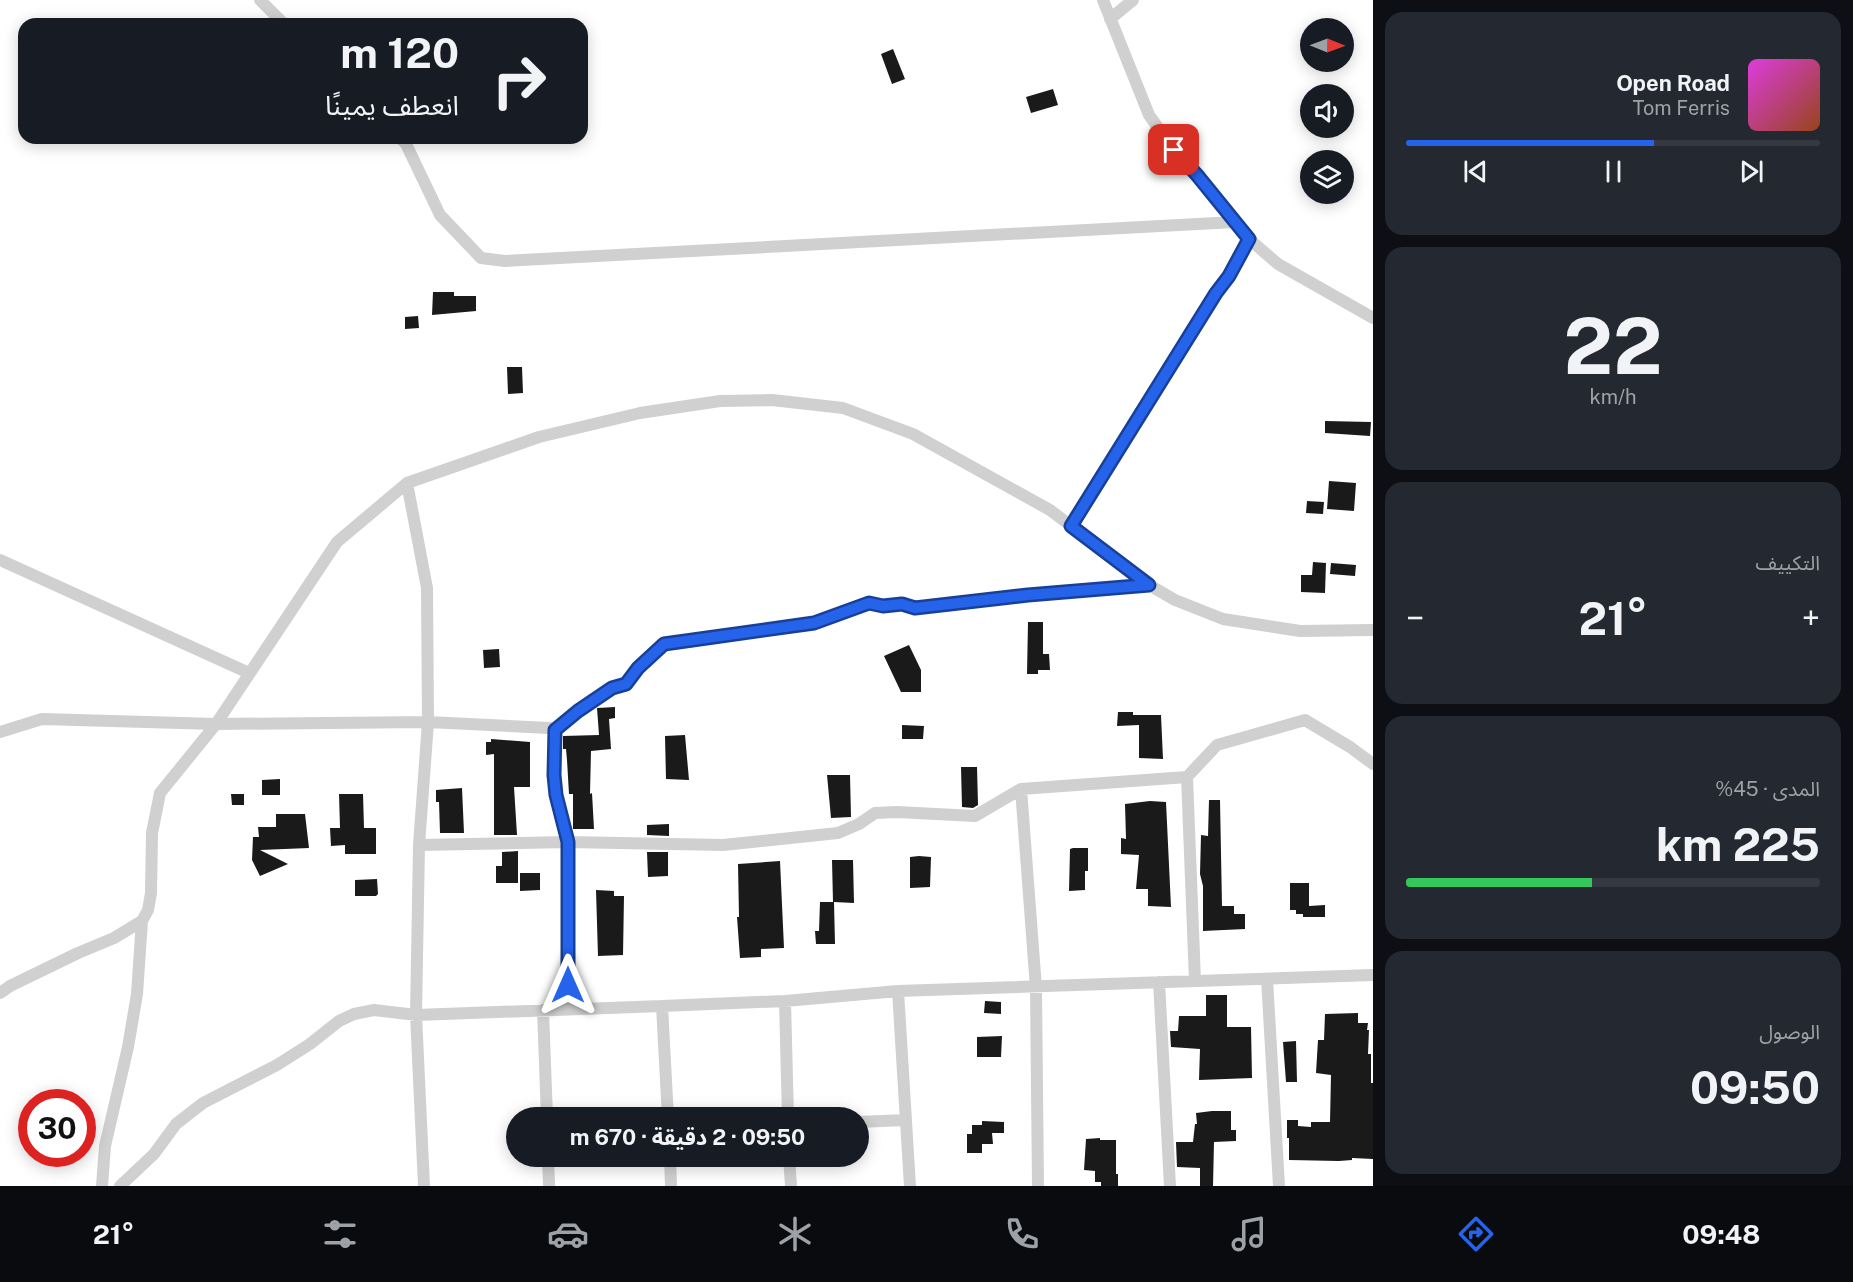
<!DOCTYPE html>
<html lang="ar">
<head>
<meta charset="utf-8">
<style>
	body { margin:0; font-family:"Public Sans","Noto Sans Arabic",sans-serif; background:#242831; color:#f1f3f6; direction:rtl; height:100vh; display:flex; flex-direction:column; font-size:22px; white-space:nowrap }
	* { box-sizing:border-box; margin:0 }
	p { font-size:20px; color:#9ea1a6 }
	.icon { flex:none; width:33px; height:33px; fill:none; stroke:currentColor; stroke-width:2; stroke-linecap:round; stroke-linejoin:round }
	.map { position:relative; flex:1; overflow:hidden; direction:ltr }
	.details { display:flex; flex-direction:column; gap:12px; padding:12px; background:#0d0f14; width:480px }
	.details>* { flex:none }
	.top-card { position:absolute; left:18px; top:18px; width:570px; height:126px; border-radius:18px; box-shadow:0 3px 15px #0003; direction:rtl; background:#171b24; color:#f1f3f6; overflow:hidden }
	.needle { width:39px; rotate:91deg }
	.controls { position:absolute; left:1300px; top:18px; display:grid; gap:12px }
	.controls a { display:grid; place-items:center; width:54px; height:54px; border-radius:50%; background:#171b24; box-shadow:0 3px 15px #0003; font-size:30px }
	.speed { position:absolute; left:18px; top:1089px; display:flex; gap:12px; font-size:30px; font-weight:700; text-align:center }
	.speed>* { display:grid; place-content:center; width:78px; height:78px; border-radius:50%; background:#171b24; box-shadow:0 3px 15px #0003; line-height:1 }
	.speed .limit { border:9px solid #d22; background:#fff; color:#111 }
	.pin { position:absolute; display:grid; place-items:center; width:51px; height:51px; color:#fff; margin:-26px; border-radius:12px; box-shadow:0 3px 9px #0006 }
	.me { position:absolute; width:66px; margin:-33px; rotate:0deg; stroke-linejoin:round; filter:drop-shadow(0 0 4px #0008) }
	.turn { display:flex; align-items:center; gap:21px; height:126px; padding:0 30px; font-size:27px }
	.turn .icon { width:78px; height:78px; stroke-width:2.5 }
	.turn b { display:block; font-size:42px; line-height:51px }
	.big { font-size:45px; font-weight:700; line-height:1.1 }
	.details .tile { flex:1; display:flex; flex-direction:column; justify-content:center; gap:9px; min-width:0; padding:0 21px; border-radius:18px; background:#242831 }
	.details .dial { align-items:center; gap:0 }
	.dial b { font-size:78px; line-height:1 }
	.song { display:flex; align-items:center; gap:18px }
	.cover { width:72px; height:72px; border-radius:9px; background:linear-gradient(135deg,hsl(300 70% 55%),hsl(20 70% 35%)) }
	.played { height:6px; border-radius:3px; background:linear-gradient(90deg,#2563eb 60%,#363941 60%) }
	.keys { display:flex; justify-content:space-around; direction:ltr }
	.heat { display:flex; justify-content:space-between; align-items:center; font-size:33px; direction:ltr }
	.charge { height:9px; border-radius:4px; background:linear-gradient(90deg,#34c759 45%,#363941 0) }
	.trip { position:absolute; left:506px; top:1107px; width:363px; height:60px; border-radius:30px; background:#171b24; box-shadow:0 3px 15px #0003; font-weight:700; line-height:60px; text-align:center; direction:rtl }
	.menu { display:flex; height:96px; justify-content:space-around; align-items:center; background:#090b0e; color:#9ea1a6 }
	.menu .icon { width:42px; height:42px }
	.menu .current { color:#2563eb }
	.menu b { font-size:27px; color:#f1f3f6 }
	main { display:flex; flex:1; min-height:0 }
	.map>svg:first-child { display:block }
</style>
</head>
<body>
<main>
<section class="details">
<div class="tile">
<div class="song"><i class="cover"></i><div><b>Open Road</b><p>Tom Ferris</p></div></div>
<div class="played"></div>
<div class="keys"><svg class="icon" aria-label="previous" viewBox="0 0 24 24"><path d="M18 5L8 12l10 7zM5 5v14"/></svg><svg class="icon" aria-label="pause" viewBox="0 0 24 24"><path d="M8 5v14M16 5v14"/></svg><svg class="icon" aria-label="next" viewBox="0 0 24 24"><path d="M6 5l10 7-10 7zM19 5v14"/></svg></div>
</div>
<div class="tile dial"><b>22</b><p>km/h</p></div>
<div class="tile"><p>التكييف</p>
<div class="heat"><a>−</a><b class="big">21°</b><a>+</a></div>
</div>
<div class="tile"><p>المدى · 45%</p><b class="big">225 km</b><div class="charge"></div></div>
<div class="tile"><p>الوصول</p><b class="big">09:50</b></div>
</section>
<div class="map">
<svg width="1373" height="1186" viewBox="0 0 1373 1186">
	<rect width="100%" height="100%" fill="#fff"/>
	<!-- building -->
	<path fill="#1a1a1a" d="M893 49 905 79 892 84 881 54Z
		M1053 89 1058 105 1031 113 1026 97Z
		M433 292H454V296H476V311L432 315Z
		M418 316 419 328 405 329V317Z
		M507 367H522L523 393 508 394Z
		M1325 421 1371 422 1370 436 1325 433Z
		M1329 481 1356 483 1354 511 1327 509Z
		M1307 501 1324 502 1323 514 1306 513Z
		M1313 562 1326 563 1325 593 1301 592V575H1312Z
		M1331 563 1356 565 1355 576 1330 574Z
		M1028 622H1043V654H1049L1050 670H1038V674H1027Z
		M909 645 921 670V692H901L884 656Z
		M499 649 500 667 484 668 483 650Z
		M615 707V718L609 719 611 749 591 751 590 794 592 793 594 829H573V794H569L567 760 566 749H563V736L599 735 597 708Z
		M1118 712H1133V715H1161L1163 759 1139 758V725L1117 726Z
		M902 725 924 726 923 739H902Z
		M685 735 689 780 666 779 665 736Z
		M491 739 530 742V787H514L517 835H494V754L486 755V742H491Z
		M961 767H977L978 805 973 808 962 807Z
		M827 775H850L851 817 831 818Z
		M280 779V795H262V780Z
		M462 788 464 833H440L439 802H436V790Z
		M231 794H244V805H232Z
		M339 794H363L364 828H376V854H345V845L331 846 330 828H340Z
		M1209 800H1220L1222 906H1234V914H1245V929L1203 931V886L1200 874 1201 835 1208 836Z
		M1150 801 1166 802 1171 907 1148 906V889H1136L1139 855 1121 854V838L1126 839 1125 804Z
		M276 814H305L309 848 260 850 288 864 260 876 252 860 253 837H259L258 827H276Z
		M669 824V836L647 835V825Z
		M1073 848H1088V871H1085V890L1069 891 1070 849Z
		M518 851V883H496V866H502V852Z
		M647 852H668V876L648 877Z
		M919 856 931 857 930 887 910 888V857Z
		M832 860H853L854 903 834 902 835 944H816L815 931H819L820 902H833Z
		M780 861 784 948 761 949V957L740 958 737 917H739L738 864Z
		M520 873H540V890L520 891Z
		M377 879 378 894 376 896H355V880Z
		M1290 883H1309V906L1325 905V917H1303V914H1296V910H1290Z
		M596 890 614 891V896H624L623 955 598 956Z
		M1206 995H1227V1027H1251L1252 1078 1199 1080 1200 1049 1171 1047 1170 1031H1178L1179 1016H1206Z
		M985 1001 1001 1002V1014L984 1013Z
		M1358 1013V1023H1368L1367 1030H1369L1368 1054H1371V1083H1373V1159L1352 1158V1160L1339 1161 1289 1160V1138H1287V1120H1298V1126L1311 1127V1122H1330L1331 1075 1316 1073 1318 1040H1324L1325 1014Z
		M1002 1036 1001 1057H977V1037Z
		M1296 1041 1297 1082H1286L1283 1042Z
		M1212 1111H1231V1130H1236V1141L1214 1142 1213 1186H1200V1168L1177 1167 1176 1142H1193L1195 1124H1197L1196 1113Z
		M982 1121 1004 1122V1133H992L993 1144H982V1153H967V1134H972V1125H982Z
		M1100 1138V1140H1116V1174H1118V1186H1101V1182H1095V1171L1084 1170 1086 1139Z"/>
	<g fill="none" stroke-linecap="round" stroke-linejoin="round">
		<!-- street -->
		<path stroke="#d0d0d0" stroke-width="12" d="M260 0 284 24
			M1103 0 1149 115 1174 150 1197 175 1249 239 1278 264 1373 318
			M1110 19 1133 0
			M400 138 406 144 440 215 481 258 505 261 1235 222
			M407 483 427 588 428 722 419 845 416 1015 424 1186
			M1071 526 1216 293 1229 276 1249 239
			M0 560 249 673
			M555 730 578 711 612 688 626 684 638 668 664 644 814 623 869 603 883 606 902 604 915 608 1028 595 1149 585
			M555 730 554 775 556 795 568 842V1009
			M0 732 42 719 216 724 428 722 549 728 555 730
			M1187 777 1195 981
			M1021 789 1036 988 1038 1186
			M419 845 568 842 723 845 838 833 859 824 875 813 897 812 975 816 1021 789 1187 777 1217 745 1305 720 1350 747 1373 764
			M1267 979 1279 1186
			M1159 982 1170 1186
			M898 991 910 1186
			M0 993 10 986 78 953 114 938 142 921
			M785 1001 788 1118
			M662 1006 668 1118
			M543 1010 547 1118
			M858 1122 906 1120
			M548 1156 549 1186
			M670 1156 671 1186
			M789 1156 791 1186
			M102 1186 105 1146 128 1047 137 994 142 921 148 910 151 893 152 833 160 793 216 724 337 542 407 483 539 437 640 413 720 401 772 400 843 408 913 434 1050 510 1149 585 1175 600 1223 619 1300 631 1373 630
			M120 1186 154 1154 176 1124 203 1103 277 1065 310 1044 339 1021 354 1014 374 1010 416 1015 662 1006 785 1001 898 991 1373 975"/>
	</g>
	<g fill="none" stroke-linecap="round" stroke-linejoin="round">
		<defs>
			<path id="route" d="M568 985V842L556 795 554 775 555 730 578 711 612 688 626 684 638 668 664 644 814 623 869 603 883 606 902 604 915 608 1028 595 1149 585 1071 526 1216 293 1229 276 1249 239 1197 175 1174 150"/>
		</defs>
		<!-- route casing -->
		<use href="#route" stroke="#184099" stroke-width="15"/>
		<!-- route -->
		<use href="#route" stroke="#2563eb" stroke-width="10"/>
	</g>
</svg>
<div class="controls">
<a><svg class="needle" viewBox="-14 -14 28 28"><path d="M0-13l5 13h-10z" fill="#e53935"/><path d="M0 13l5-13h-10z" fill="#9ea1a6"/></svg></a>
<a><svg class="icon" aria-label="sound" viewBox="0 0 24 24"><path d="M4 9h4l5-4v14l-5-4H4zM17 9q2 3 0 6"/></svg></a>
<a><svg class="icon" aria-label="layers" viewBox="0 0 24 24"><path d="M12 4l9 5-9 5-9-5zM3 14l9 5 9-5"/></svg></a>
</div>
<div class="speed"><div class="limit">30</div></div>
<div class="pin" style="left:1174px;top:150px;background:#d93025"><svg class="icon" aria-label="arrive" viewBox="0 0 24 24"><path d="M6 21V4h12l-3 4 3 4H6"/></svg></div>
<svg class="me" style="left:568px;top:985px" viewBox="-20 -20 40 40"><path d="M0-17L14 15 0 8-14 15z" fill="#2563eb" stroke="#fff" stroke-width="4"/></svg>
<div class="trip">09:50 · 2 دقيقة · 670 m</div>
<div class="top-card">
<div class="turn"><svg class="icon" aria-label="right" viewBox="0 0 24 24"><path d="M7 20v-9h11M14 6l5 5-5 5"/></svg><div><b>120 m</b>انعطف يمينًا</div></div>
</div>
</div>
</main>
<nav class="menu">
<b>09:48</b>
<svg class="icon current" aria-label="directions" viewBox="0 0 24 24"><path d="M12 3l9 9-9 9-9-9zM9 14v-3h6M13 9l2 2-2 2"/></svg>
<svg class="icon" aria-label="music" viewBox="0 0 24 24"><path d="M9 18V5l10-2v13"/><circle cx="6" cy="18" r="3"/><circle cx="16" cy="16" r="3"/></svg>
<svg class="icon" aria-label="phone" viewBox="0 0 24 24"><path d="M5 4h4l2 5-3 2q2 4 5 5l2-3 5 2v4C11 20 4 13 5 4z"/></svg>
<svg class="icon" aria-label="climate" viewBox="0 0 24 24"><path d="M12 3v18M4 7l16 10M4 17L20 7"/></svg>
<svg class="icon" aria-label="car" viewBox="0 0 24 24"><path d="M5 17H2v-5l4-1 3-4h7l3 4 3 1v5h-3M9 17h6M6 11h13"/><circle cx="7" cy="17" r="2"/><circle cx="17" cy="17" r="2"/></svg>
<svg class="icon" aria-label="filters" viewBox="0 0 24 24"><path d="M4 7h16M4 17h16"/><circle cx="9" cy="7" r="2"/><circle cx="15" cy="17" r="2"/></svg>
<b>21°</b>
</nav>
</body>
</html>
